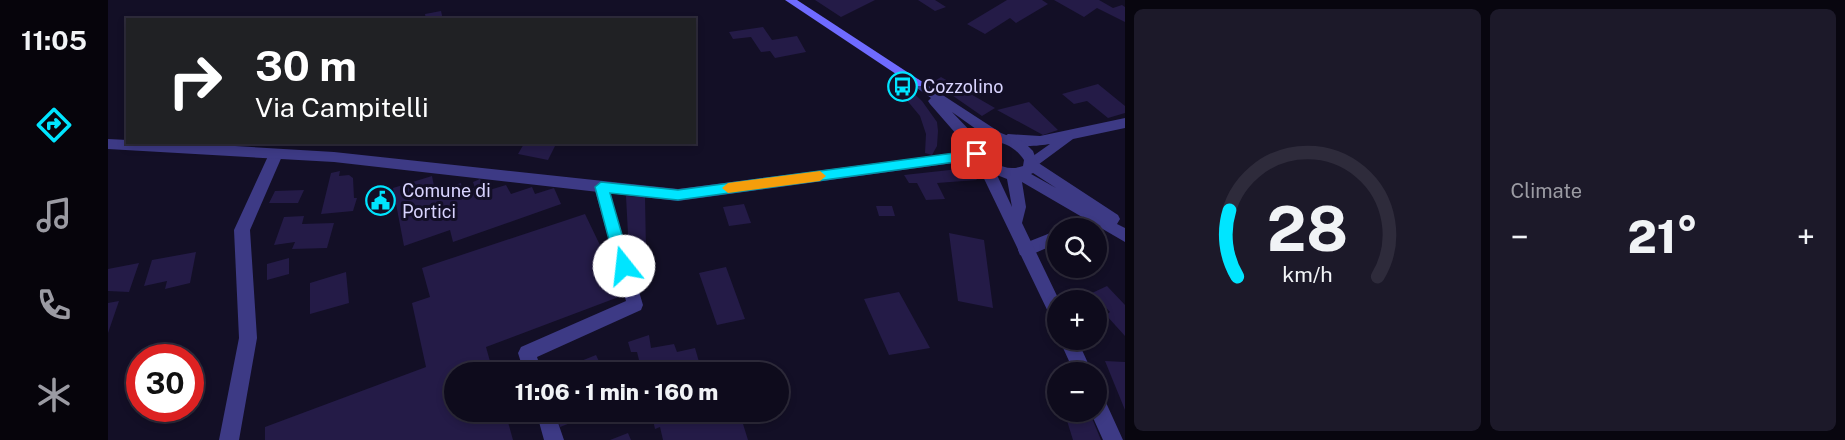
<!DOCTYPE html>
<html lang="en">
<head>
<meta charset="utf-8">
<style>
	body { margin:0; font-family:"Public Sans",sans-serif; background:#1c1929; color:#f1f3f6; height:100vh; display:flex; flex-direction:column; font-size:22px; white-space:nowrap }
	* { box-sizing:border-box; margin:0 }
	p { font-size:20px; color:#9b9ba3 }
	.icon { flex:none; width:33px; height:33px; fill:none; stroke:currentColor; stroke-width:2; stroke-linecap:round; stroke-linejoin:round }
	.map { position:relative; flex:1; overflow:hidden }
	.panel { display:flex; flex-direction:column; gap:9px; padding:9px; background:#08060f; width:720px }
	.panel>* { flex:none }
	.hud { position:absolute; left:18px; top:18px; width:570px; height:126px; border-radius:0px; box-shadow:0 3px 9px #0003,0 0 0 2px #2e2b3b; background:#202124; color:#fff; overflow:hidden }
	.tools { position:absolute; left:939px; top:218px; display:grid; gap:12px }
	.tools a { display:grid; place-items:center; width:60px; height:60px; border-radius:50%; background:#0e0b1c; box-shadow:0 3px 9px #0003,0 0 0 2px #2e2b3b; font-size:30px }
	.speed { position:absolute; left:18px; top:344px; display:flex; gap:12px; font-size:30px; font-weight:700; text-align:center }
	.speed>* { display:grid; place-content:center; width:78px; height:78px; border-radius:50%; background:#0e0b1c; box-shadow:0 3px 9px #0003,0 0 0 2px #2e2b3b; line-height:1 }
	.speed .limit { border:9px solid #d22; background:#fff; color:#111 }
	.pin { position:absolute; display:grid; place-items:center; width:51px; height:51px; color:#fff; margin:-26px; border-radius:12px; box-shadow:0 3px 9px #0006 }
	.me { position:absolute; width:66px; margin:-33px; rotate:344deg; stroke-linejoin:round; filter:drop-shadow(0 0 4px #0008) }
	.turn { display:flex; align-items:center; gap:21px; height:126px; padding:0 30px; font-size:27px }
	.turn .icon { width:78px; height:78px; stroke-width:2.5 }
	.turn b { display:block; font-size:42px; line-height:51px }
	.big { font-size:45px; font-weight:800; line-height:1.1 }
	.panel .tile { flex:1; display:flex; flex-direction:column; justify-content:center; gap:9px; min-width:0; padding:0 21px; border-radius:9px; background:#1c1929 }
	.panel .dial { align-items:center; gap:0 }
	.dial svg { height:156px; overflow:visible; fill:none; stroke:#2e2b3b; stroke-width:7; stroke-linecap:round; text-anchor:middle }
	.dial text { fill:#f1f3f6; stroke:none }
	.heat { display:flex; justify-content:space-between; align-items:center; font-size:33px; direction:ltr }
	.panel .tiles { flex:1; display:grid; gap:9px; grid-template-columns:repeat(2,1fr) }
	.trip { position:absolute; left:336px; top:362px; width:345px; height:60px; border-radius:30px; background:#0e0b1c; box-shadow:0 3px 9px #0003,0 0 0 2px #2e2b3b; font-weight:800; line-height:60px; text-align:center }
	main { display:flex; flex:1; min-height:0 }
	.tabs { display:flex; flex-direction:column; width:108px; justify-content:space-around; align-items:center; background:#06040b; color:#9b9ba3 }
	.tabs .icon { width:42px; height:42px }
	.tabs .on { color:#00e5ff }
	.tabs b { font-size:27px; color:#f1f3f6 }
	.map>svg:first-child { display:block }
</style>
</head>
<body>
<main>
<nav class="tabs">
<b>11:05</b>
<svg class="icon on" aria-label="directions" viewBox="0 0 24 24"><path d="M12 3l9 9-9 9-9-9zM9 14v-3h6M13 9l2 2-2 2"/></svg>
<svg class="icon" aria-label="music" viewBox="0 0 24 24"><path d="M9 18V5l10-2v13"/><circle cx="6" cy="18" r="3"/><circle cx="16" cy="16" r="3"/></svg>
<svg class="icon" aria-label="phone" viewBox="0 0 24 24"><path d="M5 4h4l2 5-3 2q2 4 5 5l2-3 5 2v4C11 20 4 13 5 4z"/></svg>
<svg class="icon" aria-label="climate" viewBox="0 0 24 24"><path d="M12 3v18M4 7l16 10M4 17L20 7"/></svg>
</nav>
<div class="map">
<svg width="1017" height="440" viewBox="0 0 1017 440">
	<rect width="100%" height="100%" fill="#130f26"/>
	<!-- building -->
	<path fill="#241b47" d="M707 0H767L733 17Z
		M810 0H827L838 7 827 11Z
		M899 0H934L940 4 908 23 902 18 877 34 859 24Z
		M946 0H991L1005 8 1014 5 1017 7V22L989 8 976 17Z
		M333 11 335 20H318L317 14Z
		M655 27 664 40 689 36 698 52 667 58 662 51 653 52 643 37 625 39 621 32Z
		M833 77 887 108 874 116 825 82Z
		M789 78 814 101 829 122 830 131 829 146 824 155 817 153 818 134 812 116 782 80Z
		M990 84 1017 106V113L1000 118 979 101 966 104 954 94Z
		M921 102 950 130 935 135 889 110Z
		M417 142H449L440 160 410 154Z
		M860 168 869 180 829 183 837 199 818 200 809 183H801L796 175Z
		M232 171 231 176 241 175 245 178 246 198H249L245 211 213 214 223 173Z
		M324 176 327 191 353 183 354 191 367 188 365 182 372 179 378 191 398 185 403 194 424 187 427 194 446 188 453 204 345 242 342 230 296 246 285 188Z
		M196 190 190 203H161L167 191Z
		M518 196 537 197 538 251 521 253Z
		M636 204 643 223 621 226 615 207Z
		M768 206H784L787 216H771Z
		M477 214 516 295 378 347 385 372H346V411H397L405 440H157V427L318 367 304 303 322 297 314 268Z
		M196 216 194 224 226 223 219 248 184 249 187 242 166 245 176 217Z
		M841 233 876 240 885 308 850 301Z
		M88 252 82 283 57 289 59 281 36 286 44 260Z
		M181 258V274L159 280V264Z
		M31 263 21 292 0 291V269Z
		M618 267 637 319 609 325 591 273Z
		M238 272 241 303 202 314V283Z
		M999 286 1017 305V336L998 315 1002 312 984 293Z
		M791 292 822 348 781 355 756 299Z
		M11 301 0 333V303Z
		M541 335 543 348 566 344 569 352 587 348 594 372H534L529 352H523L520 342Z
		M488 355 496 372H465L463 365Z
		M997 361 1017 362V410Z
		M447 411H493L452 427Z
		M543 411H631L640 440H555L552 427 547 429Z
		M956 411H981L993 440H965Z
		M520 433 523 440H502Z"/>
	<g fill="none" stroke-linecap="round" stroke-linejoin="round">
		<!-- minor -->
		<path fill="#3d3a85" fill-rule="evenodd" d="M1017 118V128L965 139 923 170 916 165 918 161 942 144C930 146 902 149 893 139L900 134 932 136Z
			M168 149 175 154 142 230 149 338 131 440H111L131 338 126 230 161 154Z
			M493 181 498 183 500 187 535 305 533 310 429 357 434 372H416L410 353 413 347 518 301 486 187 488 183Z
			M950 230V243L918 257 912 255 910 250 912 245Z
			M428 411H446L456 440H436Z"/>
		<!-- tertiary -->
		<path fill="#3d3a85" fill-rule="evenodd" d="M810 79 893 133 916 142 925 151 929 162 1010 215 1012 219 1009 224 1017 228V242L914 182 918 207 914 223 951 300 950 322 944 320 867 160 570 201 226 162 0 149V139L20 140V142H60L226 152 570 189 863 151 822 104 820 101 823 98 806 86V80ZM844 112 875 134 868 137ZM884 141C898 143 908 148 916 160L915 166C900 172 880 164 875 148ZM925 173 948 188 923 174ZM889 175 899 179 904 207Z
			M951 339H969L984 372H966Z
			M988 394 995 396 1015 440H995L982 411H988Z"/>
		<!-- secondary -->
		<path fill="#6f6bff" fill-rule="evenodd" d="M677 0H689L816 83 814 86H806Z"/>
	</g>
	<!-- route -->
	<path fill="#00e5ff" stroke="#0095a6" stroke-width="1.5" d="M869 150 876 154 869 159 570 200 502 193 523 266 521 270 516 272 510 270 508 266 487 187 493 182 570 190Z"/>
	<!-- slow -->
	<path fill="#f59e0b" d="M712 171 718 176 712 181 620 193 614 188 620 183Z"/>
	<!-- icons -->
	<defs>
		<symbol id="bus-ring" viewBox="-11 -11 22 22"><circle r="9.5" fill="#130f26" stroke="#00e5ff" stroke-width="1.5"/><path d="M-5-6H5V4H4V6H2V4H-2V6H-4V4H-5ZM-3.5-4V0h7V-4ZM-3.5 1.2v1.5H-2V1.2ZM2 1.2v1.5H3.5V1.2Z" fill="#00e5ff"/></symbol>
		<symbol id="civic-ring" viewBox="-11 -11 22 22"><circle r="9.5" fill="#130f26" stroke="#00e5ff" stroke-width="1.5"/><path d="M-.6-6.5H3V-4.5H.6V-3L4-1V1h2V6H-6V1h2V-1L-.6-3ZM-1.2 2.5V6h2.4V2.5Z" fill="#00e5ff"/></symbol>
	</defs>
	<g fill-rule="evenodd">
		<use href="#bus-ring" x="778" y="70" width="33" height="33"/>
		<use href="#civic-ring" x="256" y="184" width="33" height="33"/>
	</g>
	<g text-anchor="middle" stroke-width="6" stroke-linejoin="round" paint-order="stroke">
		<!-- poi labels -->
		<g font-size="18" fill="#d9d4ff" stroke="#130f26" text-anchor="start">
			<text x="815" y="93">Cozzolino</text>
			<text x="294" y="197">Comune di<tspan x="294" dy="21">Portici</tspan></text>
		</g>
	</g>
</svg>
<div class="tools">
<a><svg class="icon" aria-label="search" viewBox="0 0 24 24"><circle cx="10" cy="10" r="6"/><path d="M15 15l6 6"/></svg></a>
<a>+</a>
<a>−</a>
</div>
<div class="speed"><div class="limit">30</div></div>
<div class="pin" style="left:869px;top:154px;background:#d93025"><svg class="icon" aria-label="arrive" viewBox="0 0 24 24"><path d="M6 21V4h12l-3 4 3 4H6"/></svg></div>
<svg class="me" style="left:516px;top:266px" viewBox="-20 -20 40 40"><circle r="19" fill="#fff"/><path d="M0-13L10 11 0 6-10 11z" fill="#00e5ff"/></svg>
<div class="trip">11:06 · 1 min · 160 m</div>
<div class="hud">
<div class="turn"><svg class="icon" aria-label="right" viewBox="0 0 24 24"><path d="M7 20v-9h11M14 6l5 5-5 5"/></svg><div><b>30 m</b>Via Campitelli</div></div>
</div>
</div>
<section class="panel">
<div class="tiles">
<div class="tile dial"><svg viewBox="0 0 100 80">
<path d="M14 69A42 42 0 1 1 86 69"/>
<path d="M14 69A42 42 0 0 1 10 35" stroke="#00e5ff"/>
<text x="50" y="56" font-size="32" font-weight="700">28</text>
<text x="50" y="72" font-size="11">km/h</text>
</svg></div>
<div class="tile"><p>Climate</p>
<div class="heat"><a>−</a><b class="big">21°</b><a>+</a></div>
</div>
</div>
</section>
</main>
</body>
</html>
